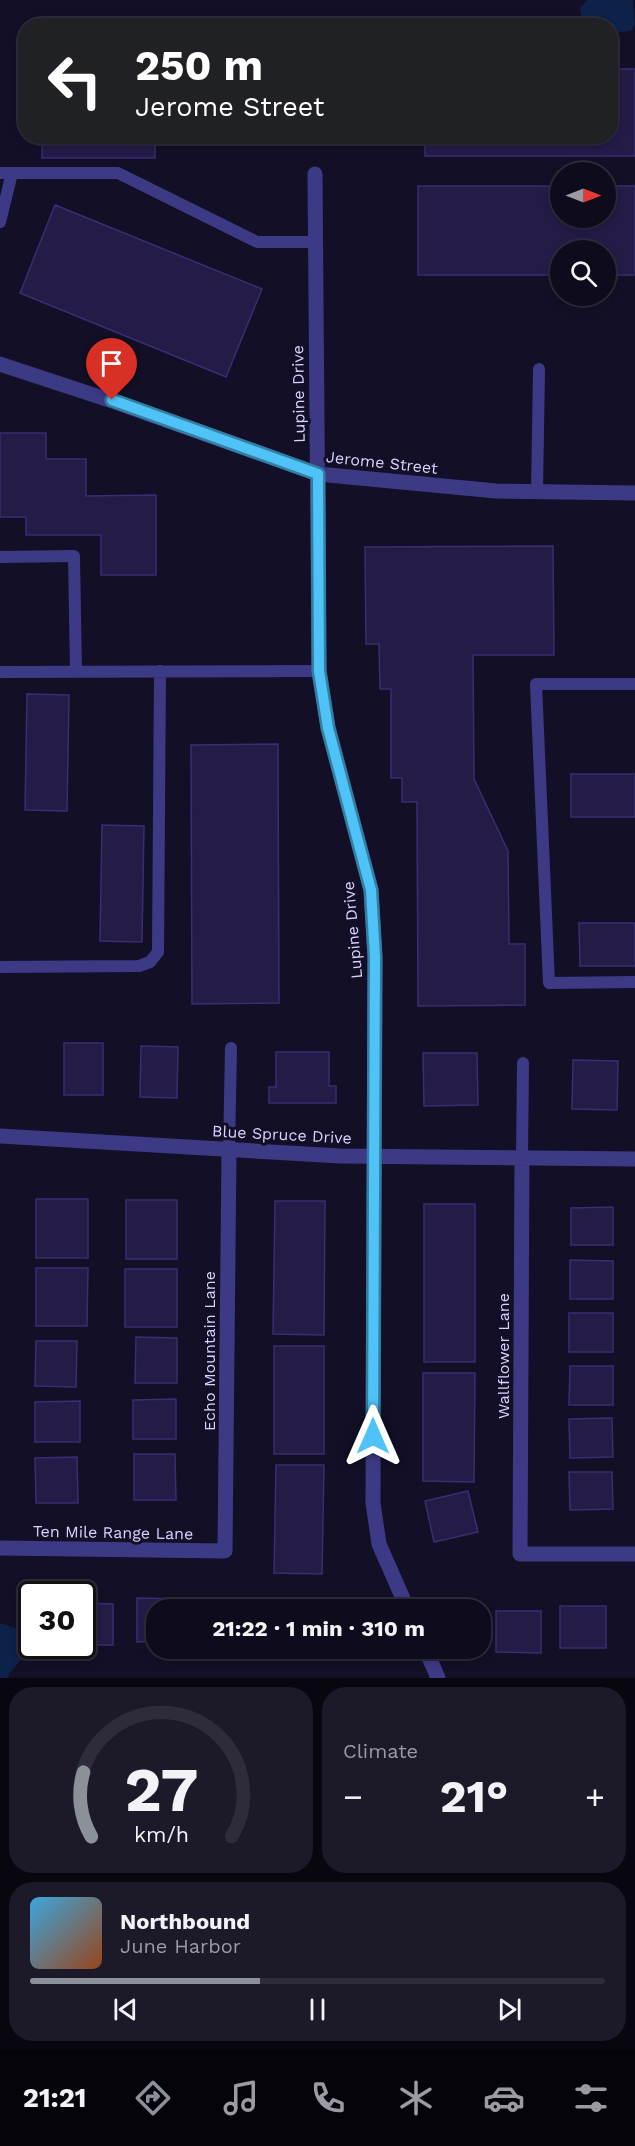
<!DOCTYPE html>
<html lang="en">
<head>
<meta charset="utf-8">
<style>
	body { margin:0; font-family:"Work Sans",sans-serif; background:#1c1929; color:#f1f3f6; height:100vh; display:flex; flex-direction:column; font-size:22px; white-space:nowrap }
	* { box-sizing:border-box; margin:0 }
	p { font-size:20px; color:#9b9ba3 }
	.icon { flex:none; width:33px; height:33px; fill:none; stroke:currentColor; stroke-width:2; stroke-linecap:round; stroke-linejoin:round }
	.map { position:relative; height:1678px; overflow:hidden }
	.details { display:flex; flex-direction:column; gap:9px; padding:9px; background:#08060f; flex:1 }
	.details>* { flex:none }
	.banner { position:absolute; left:18px; top:18px; width:600px; height:126px; border-radius:24px; box-shadow:0 3px 9px #0003,0 0 0 2px #2e2b3b; background:#202124; color:#fff; overflow:hidden }
	.needle { width:39px; rotate:90deg }
	.buttons { position:absolute; left:550px; top:162px; display:grid; gap:12px }
	.buttons a { display:grid; place-items:center; width:66px; height:66px; border-radius:50%; background:#0e0b1c; box-shadow:0 3px 9px #0003,0 0 0 2px #2e2b3b; font-size:30px }
	.speed { position:absolute; left:18px; top:1581px; display:flex; gap:12px; font-size:30px; font-weight:700; text-align:center }
	.speed>* { display:grid; place-content:center; width:78px; height:78px; border-radius:50%; background:#0e0b1c; box-shadow:0 3px 9px #0003,0 0 0 2px #2e2b3b; line-height:1 }
	.speed .limit { border:3px solid #111; border-radius:9px; background:#fff; color:#111 }
	.pin { position:absolute; display:grid; place-items:center; width:51px; height:51px; color:#fff; margin:-62px -26px; border-radius:50% 50% 50% 0; rotate:-45deg; box-shadow:0 0 6px #0007 }
	.pin .icon { rotate:45deg }
	.me { position:absolute; width:66px; margin:-33px; rotate:0deg; stroke-linejoin:round; filter:drop-shadow(0 0 4px #0008) }
	.turn { display:flex; align-items:center; gap:21px; height:126px; padding:0 18px; font-size:27px }
	.turn .icon { width:78px; height:78px; stroke-width:2.5 }
	.turn b { display:block; font-size:42px; line-height:51px }
	.big { font-size:45px; font-weight:700; line-height:1.1 }
	.details .tile { flex:1; display:flex; flex-direction:column; justify-content:center; gap:9px; min-width:0; padding:0 21px; border-radius:24px; background:#1c1929 }
	.details .dial { align-items:center; gap:0 }
	.dial svg { height:156px; overflow:visible; fill:none; stroke:#2e2b3b; stroke-width:7; stroke-linecap:round; text-anchor:middle }
	.dial text { fill:#f1f3f6; stroke:none }
	.song { display:flex; align-items:center; gap:18px }
	.cover { width:72px; height:72px; border-radius:9px; background:linear-gradient(135deg,hsl(200 70% 55%),hsl(20 70% 35%)) }
	.played { height:6px; border-radius:3px; background:linear-gradient(90deg,#8c9099 40%,#2e2b3b 40%) }
	.keys { display:flex; justify-content:space-around; direction:ltr }
	.heat { display:flex; justify-content:space-between; align-items:center; font-size:33px; direction:ltr }
	.details .tiles { flex:1; display:grid; gap:9px; grid-template-columns:1fr 1fr }
	.tile:last-child { grid-column:span 2 }
	.trip { position:absolute; left:146px; top:1599px; width:345px; height:60px; border-radius:24px; background:#0e0b1c; box-shadow:0 3px 9px #0003,0 0 0 2px #2e2b3b; font-weight:700; line-height:60px; text-align:center }
	.tab-bar { display:flex; height:96px; justify-content:space-around; align-items:center; background:#06040b; color:#9b9ba3 }
	.tab-bar .icon { width:42px; height:42px }
	.tab-bar .current { color:#8c9099 }
	.tab-bar b { font-size:27px; color:#f1f3f6 }
	.map>svg:first-child { display:block }
</style>
</head>
<body>
<div class="map">
<svg width="635" height="1678" viewBox="0 0 635 1678">
	<rect width="100%" height="100%" fill="#130f26"/>
	<!-- water -->
	<path fill="#0c2248" d="M587 0H633L635 24 631 31 611 33 610 26 590 25 581 16 580 8Z
		M0 1623 15 1628 26 1654 9 1674 8 1678H0Z"/>
	<!-- building -->
	<path fill="#241b47" stroke="#3b2d73" stroke-width="1.5" d="M610 69H635V156H425V136H610Z
		M42 136H155V158H42Z
		M418 186H561V218H606V186H635V275H606V250H561V275H418Z
		M55 205 262 289 226 377 20 293Z
		M0 433H46V459H86V496L156 495V575H101V535H26V517H0Z
		M553 546 554 655H473L474 779 508 851 509 944H525V1005L418 1006 417 802H402V778H391V689H380L379 644H366L365 547Z
		M27 694 69 695 67 811 25 810Z
		M278 744 279 1003 192 1004 191 745Z
		M571 774H635V817H571Z
		M102 825 144 826 142 942 100 941Z
		M579 923H635V966H580Z
		M64 1043H103V1095H64Z
		M141 1046 178 1047 177 1098 140 1097Z
		M276 1052H329V1086H336V1103H269V1087H276Z
		M423 1053H477L478 1105 424 1106Z
		M573 1060 618 1061 617 1110 572 1109Z
		M36 1199H88V1258H36Z
		M126 1200H177V1259H126Z
		M275 1201H325L324 1335 273 1334Z
		M424 1204H475V1362H424Z
		M613 1207V1245H571V1208Z
		M570 1260 613 1261V1299H570Z
		M36 1268H88L87 1326H36Z
		M125 1269H177V1327H125Z
		M569 1313H613V1352H569Z
		M136 1337 177 1338V1383H135Z
		M36 1341H77L76 1387 35 1386Z
		M274 1346H324V1454H274Z
		M570 1366H613V1405H569Z
		M423 1373H475L474 1482 423 1481Z
		M176 1399V1439H133V1400Z
		M80 1401V1442H35V1402Z
		M612 1418 613 1457 570 1458 569 1419Z
		M134 1454H175L176 1500H134Z
		M77 1457 78 1503H36L35 1458Z
		M276 1465H324L322 1574 274 1573Z
		M569 1472H612L613 1509 570 1510Z
		M468 1491 478 1532 434 1542 425 1501Z
		M137 1598 183 1599V1610H156V1641L137 1642Z
		M200 1600H258V1610H200Z
		M276 1600 315 1601V1610H275Z
		M82 1603 113 1604V1645H82Z
		M560 1606H606V1648H560Z
		M496 1611H541V1653L496 1652Z
		M199 1648H257V1651H199Z"/>
	<g fill="none" stroke-linecap="round" stroke-linejoin="round">
		<!-- service -->
		<path stroke="#3d3a85" stroke-width="12" d="M0 173H118L257 242H314
			M0 222 12 173
			M537 492 539 369
			M0 557 74 556 76 671
			M0 672 319 671
			M635 684H536L549 983 635 982
			M0 967 139 966 150 962 158 952 160 671
			M229 1150 231 1048
			M522 1158 523 1063"/>
		<!-- minor -->
		<path stroke="#3d3a85" stroke-width="15" d="M315 174 319 671 328 727 371 890 375 957 373 1503 379 1544 408 1610
			M0 364 112 401 318 474 496 491 635 493
			M0 1136 340 1156 635 1159
			M522 1158 520 1554H635
			M0 1548 225 1551 229 1150
			M425 1648 438 1678"/>
	</g>
	<g fill="none" stroke-linecap="round" stroke-linejoin="round">
		<defs>
			<path id="route" d="M112 400 318 474 319 671 328 728 371 890 375 957 373 1436"/>
		</defs>
		<!-- route casing -->
		<use href="#route" stroke="#337fa1" stroke-width="15"/>
		<!-- route -->
		<use href="#route" stroke="#4fc3f7" stroke-width="10"/>
	</g>
	<g text-anchor="middle" stroke-width="6" stroke-linejoin="round" paint-order="stroke">
		<!-- street labels -->
		<g font-size="16" fill="#d9d4ff" stroke="#130f26">
			<text transform="translate(298 394) rotate(-91)" y="6">Lupine Drive</text>
			<text transform="translate(382 462) rotate(6)" y="6">Jerome Street</text>
			<text transform="translate(352 930) rotate(-95)" y="6">Lupine Drive</text>
			<text transform="translate(282 1134) rotate(3)" y="6">Blue Spruce Drive</text>
			<text transform="translate(209 1351) rotate(-90)" y="6">Echo Mountain Lane</text>
			<text transform="translate(503 1356) rotate(-90)" y="6">Wallflower Lane</text>
			<text transform="translate(113 1532) rotate(1)" y="6">Ten Mile Range Lane</text>
		</g>
	</g>
</svg>
<div class="buttons">
<a><svg class="needle" viewBox="-14 -14 28 28"><path d="M0-13l5 13h-10z" fill="#e53935"/><path d="M0 13l5-13h-10z" fill="#9b9ba3"/></svg></a>
<a><svg class="icon" aria-label="search" viewBox="0 0 24 24"><circle cx="10" cy="10" r="6"/><path d="M15 15l6 6"/></svg></a>
</div>
<div class="speed"><div class="limit">30</div></div>
<div class="pin" style="left:112px;top:400px;background:#d93025"><svg class="icon" aria-label="arrive" viewBox="0 0 24 24"><path d="M6 21V4h12l-3 4 3 4H6"/></svg></div>
<svg class="me" style="left:373px;top:1436px" viewBox="-20 -20 40 40"><path d="M0-17L14 15 0 8-14 15z" fill="#4fc3f7" stroke="#fff" stroke-width="4"/></svg>
<div class="trip">21:22 · 1 min · 310 m</div>
<div class="banner">
<div class="turn"><svg class="icon" aria-label="left" viewBox="0 0 24 24"><path d="M17 20v-9H6M10 6l-5 5 5 5"/></svg><div><b>250 m</b>Jerome Street</div></div>
</div>
</div>
<section class="details">
<div class="tiles">
<div class="tile dial"><svg viewBox="0 0 100 80">
<path d="M14 69A42 42 0 1 1 86 69"/>
<path d="M14 69A42 42 0 0 1 10 36" stroke="#8c9099"/>
<text x="50" y="56" font-size="32" font-weight="700">27</text>
<text x="50" y="72" font-size="11">km/h</text>
</svg></div>
<div class="tile"><p>Climate</p>
<div class="heat"><a>−</a><b class="big">21°</b><a>+</a></div>
</div>
<div class="tile">
<div class="song"><i class="cover"></i><div><b>Northbound</b><p>June Harbor</p></div></div>
<div class="played"></div>
<div class="keys"><svg class="icon" aria-label="previous" viewBox="0 0 24 24"><path d="M18 5L8 12l10 7zM5 5v14"/></svg><svg class="icon" aria-label="pause" viewBox="0 0 24 24"><path d="M8 5v14M16 5v14"/></svg><svg class="icon" aria-label="next" viewBox="0 0 24 24"><path d="M6 5l10 7-10 7zM19 5v14"/></svg></div>
</div>
</div>
</section>
<nav class="tab-bar">
<b>21:21</b>
<svg class="icon current" aria-label="directions" viewBox="0 0 24 24"><path d="M12 3l9 9-9 9-9-9zM9 14v-3h6M13 9l2 2-2 2"/></svg>
<svg class="icon" aria-label="music" viewBox="0 0 24 24"><path d="M9 18V5l10-2v13"/><circle cx="6" cy="18" r="3"/><circle cx="16" cy="16" r="3"/></svg>
<svg class="icon" aria-label="phone" viewBox="0 0 24 24"><path d="M5 4h4l2 5-3 2q2 4 5 5l2-3 5 2v4C11 20 4 13 5 4z"/></svg>
<svg class="icon" aria-label="climate" viewBox="0 0 24 24"><path d="M12 3v18M4 7l16 10M4 17L20 7"/></svg>
<svg class="icon" aria-label="car" viewBox="0 0 24 24"><path d="M5 17H2v-5l4-1 3-4h7l3 4 3 1v5h-3M9 17h6M6 11h13"/><circle cx="7" cy="17" r="2"/><circle cx="17" cy="17" r="2"/></svg>
<svg class="icon" aria-label="filters" viewBox="0 0 24 24"><path d="M4 7h16M4 17h16"/><circle cx="9" cy="7" r="2"/><circle cx="15" cy="17" r="2"/></svg>
</nav>
</body>
</html>
